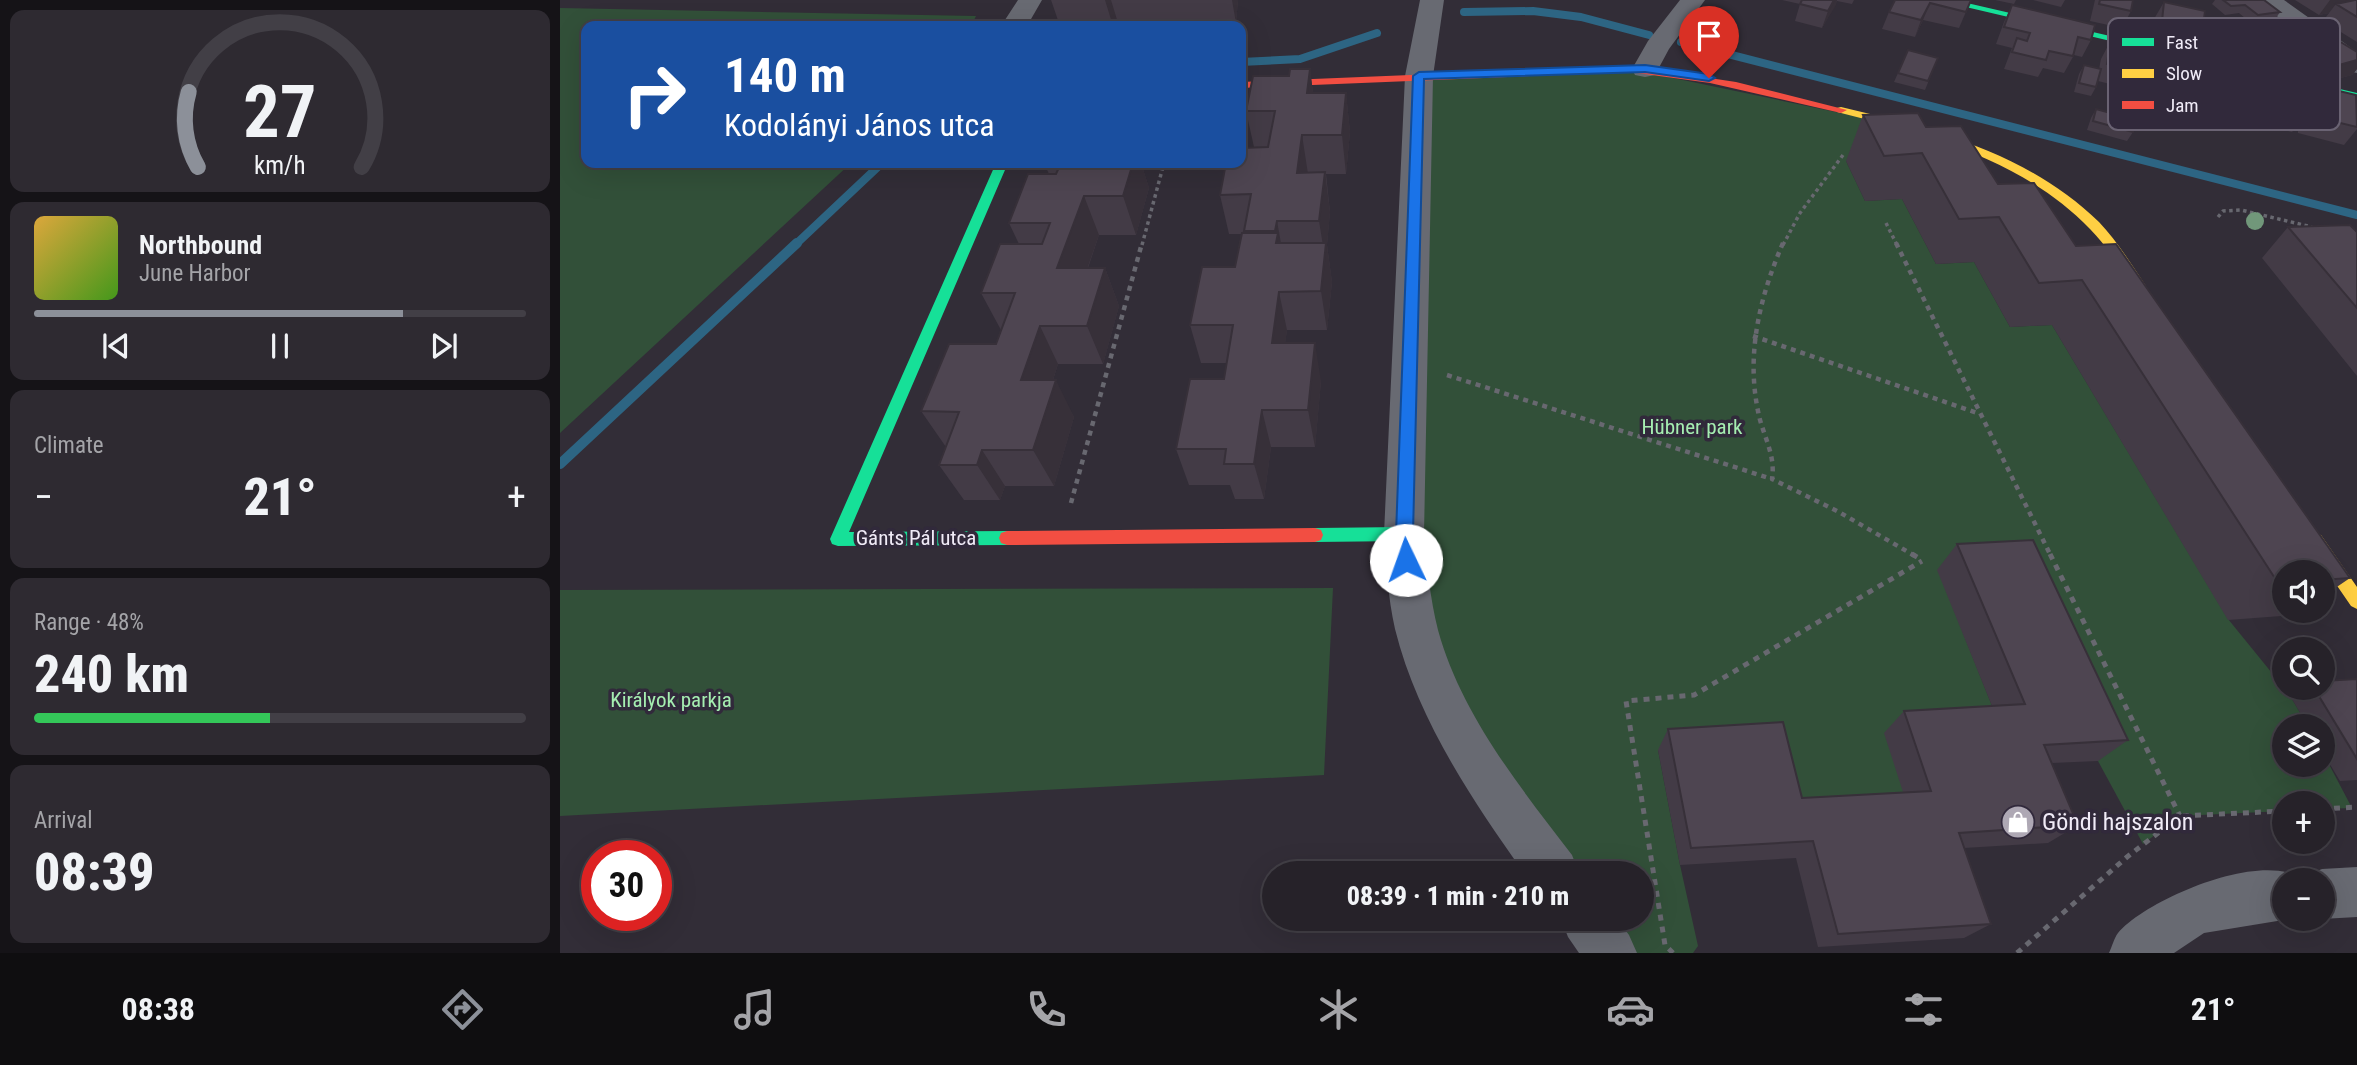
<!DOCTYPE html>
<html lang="en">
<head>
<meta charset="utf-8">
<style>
	body { margin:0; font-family:"Roboto Condensed",sans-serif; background:#2e2a31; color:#f1f3f6; height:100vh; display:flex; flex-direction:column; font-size:26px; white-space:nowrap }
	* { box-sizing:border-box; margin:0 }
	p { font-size:23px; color:#a4a4a8 }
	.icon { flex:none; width:38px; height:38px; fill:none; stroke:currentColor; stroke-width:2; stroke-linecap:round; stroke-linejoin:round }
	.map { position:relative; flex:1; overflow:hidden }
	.panel { display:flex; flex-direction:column; gap:10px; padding:10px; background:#151317; width:560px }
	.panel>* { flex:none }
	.top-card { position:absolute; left:21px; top:21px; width:665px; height:147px; border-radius:14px; box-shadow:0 7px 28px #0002,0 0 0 2px #423f46; background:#1a4fa0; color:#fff; overflow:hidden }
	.controls { position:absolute; left:1712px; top:560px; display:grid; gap:14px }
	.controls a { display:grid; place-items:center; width:63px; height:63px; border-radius:50%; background:#262229; box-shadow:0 7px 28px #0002,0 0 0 2px #423f46; font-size:35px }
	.speed { position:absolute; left:21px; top:840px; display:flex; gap:14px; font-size:35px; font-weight:700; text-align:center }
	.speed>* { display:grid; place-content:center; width:91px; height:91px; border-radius:50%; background:#262229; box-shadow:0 7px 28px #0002,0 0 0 2px #423f46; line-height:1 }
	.speed .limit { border:10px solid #d22; background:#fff; color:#111 }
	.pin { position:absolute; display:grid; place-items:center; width:60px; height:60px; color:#fff; margin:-72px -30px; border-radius:50% 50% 50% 0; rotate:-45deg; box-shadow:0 0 7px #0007 }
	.pin .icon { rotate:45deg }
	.me { position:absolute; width:77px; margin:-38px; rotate:357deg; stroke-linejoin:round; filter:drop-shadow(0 0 5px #0008) }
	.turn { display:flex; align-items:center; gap:24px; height:147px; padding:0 28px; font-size:32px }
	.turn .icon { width:91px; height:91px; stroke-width:2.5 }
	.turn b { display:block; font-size:49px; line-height:60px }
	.big { font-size:52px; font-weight:800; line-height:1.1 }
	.panel .widget { flex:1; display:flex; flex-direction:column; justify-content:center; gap:10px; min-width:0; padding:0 24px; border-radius:14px; background:#2e2a31 }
	.panel .dial { align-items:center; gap:0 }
	.dial svg { height:182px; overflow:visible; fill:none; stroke:#423f46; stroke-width:7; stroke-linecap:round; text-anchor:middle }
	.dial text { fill:#f1f3f6; stroke:none }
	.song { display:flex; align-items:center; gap:21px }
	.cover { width:84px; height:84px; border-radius:10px; background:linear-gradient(135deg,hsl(40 70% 55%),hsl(100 70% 35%)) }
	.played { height:7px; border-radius:4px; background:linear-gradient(90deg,#8c9099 75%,#423f46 75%) }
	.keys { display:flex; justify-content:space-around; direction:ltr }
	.heat { display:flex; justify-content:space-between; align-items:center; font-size:38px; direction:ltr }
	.charge { height:10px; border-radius:5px; background:linear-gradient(90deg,#34c759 48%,#423f46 0) }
	.trip { position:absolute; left:702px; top:861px; width:392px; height:70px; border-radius:35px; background:#262229; box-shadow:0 7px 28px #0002,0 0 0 2px #423f46; font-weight:800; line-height:70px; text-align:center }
	.menu { display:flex; height:112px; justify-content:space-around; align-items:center; background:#0f0e10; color:#a4a4a8 }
	.menu .icon { width:49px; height:49px }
	.menu .current { color:#8c9099 }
	.menu b { font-size:32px; color:#f1f3f6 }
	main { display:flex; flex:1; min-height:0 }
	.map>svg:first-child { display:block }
</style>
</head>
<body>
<main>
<section class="panel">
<div class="widget dial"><svg viewBox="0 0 100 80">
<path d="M14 69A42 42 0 1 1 86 69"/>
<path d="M14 69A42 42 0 0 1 10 36" stroke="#8c9099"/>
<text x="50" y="56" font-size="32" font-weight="700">27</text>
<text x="50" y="72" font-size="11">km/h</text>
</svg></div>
<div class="widget">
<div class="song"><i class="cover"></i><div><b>Northbound</b><p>June Harbor</p></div></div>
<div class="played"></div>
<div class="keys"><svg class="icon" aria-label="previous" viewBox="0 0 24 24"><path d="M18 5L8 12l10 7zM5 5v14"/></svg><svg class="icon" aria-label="pause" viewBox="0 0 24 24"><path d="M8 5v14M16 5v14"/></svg><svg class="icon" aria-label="next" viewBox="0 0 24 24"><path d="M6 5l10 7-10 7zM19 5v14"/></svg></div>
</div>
<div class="widget"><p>Climate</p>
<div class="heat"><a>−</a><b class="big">21°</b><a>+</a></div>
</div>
<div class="widget"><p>Range · 48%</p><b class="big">240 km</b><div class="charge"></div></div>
<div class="widget"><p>Arrival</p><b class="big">08:39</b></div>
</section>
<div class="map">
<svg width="1797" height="953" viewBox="0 0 1797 953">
	<rect width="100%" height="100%" fill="#322d37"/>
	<!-- green -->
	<path fill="#325039" d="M0 8 416 16 411 26H26V163H291L0 433Z
		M1070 69 1367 131 1286 161 1305 201 1342 199 1376 264 1414 262 1450 327 1492 325 1668 619 1729 694 1748 726H1724V765H1762V751L1792 808 1762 809V803H1724V811L1620 816 1583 844 1538 761 1378 570 1440 726 1349 809 1226 817 1098 750 1120 865 1138 946 1133 953H1051L1026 919H1082V873H994L939 797 865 652 859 76Z
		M773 588 764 775 0 816V590Z"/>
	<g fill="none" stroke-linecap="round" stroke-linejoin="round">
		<!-- stream-far1 -->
		<path stroke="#2d6583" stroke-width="8" d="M904 12 973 11 1021 17 1089 35
			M1121 42 1797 215
			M681 62 740 59 817 33
			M235 245 322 163"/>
		<!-- stream -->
		<path stroke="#2d6583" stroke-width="10" d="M0 464 237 243"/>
		<!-- path-far2 -->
		<path stroke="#686870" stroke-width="3.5" stroke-dasharray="3.5 3.5" stroke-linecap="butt" d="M1658 217 1663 211 1681 210 1752 227
			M1326 223 1337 245
			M582 245 604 163
			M1223 245 1240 213 1283 155"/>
		<!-- path-far1 -->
		<path stroke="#686870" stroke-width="4.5" stroke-dasharray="5 5" stroke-linecap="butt" d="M1223 243C1200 296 1186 353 1198 411 1202 434 1216 454 1212 479L1279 512 1355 556
			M1336 243 1491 556
			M1193 336 1420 414
			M887 375 1212 479
			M511 503 582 243"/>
		<!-- path -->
		<path stroke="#686870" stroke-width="5" stroke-dasharray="6 6" stroke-linecap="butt" d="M1352 554 1362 560
			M1490 554 1620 816
			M1762 809 1797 807
			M1113 953 1105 945 1066 701 1134 695 1362 561
			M1457 953 1567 857 1620 816 1724 811"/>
		<!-- street -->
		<path fill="#686a72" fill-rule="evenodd" d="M458 0H482L467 26H441Z
			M860 0H884L873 76 864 534C867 566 870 598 878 630 901 714 960 787 1012 855L1019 873H964C912 800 857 718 835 629 828 597 826 566 824 534L845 76Z
			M1120 0H1145L1109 49 1095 75 1085 77 1075 75 1072 69 1088 41Z
			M1696 0H1724L1797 52V73L1788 71Z
			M1797 867V917L1762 919H1761L1762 880H1724V919H1730L1644 933 1614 953H1549C1552 947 1554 938 1558 933 1587 899 1704 849 1743 880L1744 876 1762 869Z
			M1001 919H1057L1069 935 1077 953H1019L1008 937Z"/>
		<!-- fast -->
		<path fill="#16e098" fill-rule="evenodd" d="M1376 0H1394L1797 93V99Z
			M436 163H448L289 532 447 531 453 533 455 538 453 543 447 545 278 546 272 544 270 539Z
			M844 527 850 529 852 534 850 539 844 541 755 542 749 540 747 535 749 530 755 528Z"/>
		<!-- slow -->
		<path fill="#ffcf43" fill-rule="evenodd" d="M1281 107C1374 129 1468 153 1539 222 1556 240 1570 262 1584 283L1586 286 1584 289H1574C1560 269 1548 247 1530 229 1462 159 1368 135 1277 112V108Z
			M1755 533 1761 535 1797 587V609L1791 606 1749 545 1747 540 1749 535Z"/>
		<!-- jam -->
		<path fill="#f24e42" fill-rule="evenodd" d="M1070 66 1176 82 1287 110 1281 113 1150 83 1070 72 681 88V82Z
			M755 528 761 530 763 535 761 540 755 542 447 545 441 543 439 538 441 533 447 531Z"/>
	</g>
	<!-- trees -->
	<circle fill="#71977a" cx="1695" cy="221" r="9"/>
	<!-- wall -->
	<path fill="#433b46" d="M491 0H678L676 23 603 26H573L572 24 558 23 556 26H500Z
		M1222 0H1294L1292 4 1277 1 1262 28 1235 21 1240 4Z
		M1335 0H1411L1399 28 1363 20 1355 37 1322 29 1329 12Z
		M1435 0H1456L1454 4Z
		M1473 0H1505L1501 7Z
		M1535 0H1573L1571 11 1562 28 1530 21Z
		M1655 0H1704L1720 12 1714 21 1692 24 1679 13 1665 15 1652 4Z
		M1735 0H1797V42L1763 21 1769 13 1759 15Z
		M1604 2 1644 19 1654 33 1643 49 1592 38 1594 19Z
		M1452 5 1531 40 1522 57 1514 55 1504 73 1483 68 1478 77 1444 69 1452 48 1436 44 1444 22Z
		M1667 41 1704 54 1674 60 1661 50Z
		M1550 42 1597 76 1586 93 1538 81 1536 87 1531 96 1514 92 1519 74 1524 65 1539 69 1541 59Z
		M1722 45 1797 52V69L1792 75 1765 82 1754 74 1735 79 1746 91 1750 84 1797 110V129L1784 145 1738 133V125L1732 132 1689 121 1690 89 1702 72 1734 79 1709 62Z
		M1637 54 1684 86 1671 103 1625 93 1626 71Z
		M1378 58 1365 90 1334 82 1338 73Z
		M750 69 753 93H786L790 132 786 174H766L770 212 767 245 772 282 767 330H727L725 343 761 381 755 447H711L704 499H675L670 485H629L616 449 664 379 667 363H641L630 325 675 267 681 234H669L660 195 694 147 686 111 729 76Z
		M1610 89 1630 114 1624 123 1602 117 1605 98Z
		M1536 109 1573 132 1567 141 1527 130 1531 118Z
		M1303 115 1366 127 1516 246 1790 578 1762 597V572H1724V611H1742L1736 615 1668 620 1492 325 1450 327 1414 262 1376 264 1342 199 1305 201 1286 161Z
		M484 163H581L589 188 576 235H539L528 268H545L559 306 543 364H498L493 380 514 417 494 486H445L440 500H404L379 465 386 447 361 411 436 344 441 330 421 293 459 244 449 223 489 174Z
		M1728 227 1797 232V376L1702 258Z
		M1397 544 1568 740 1538 761 1492 763 1518 825 1488 843 1404 848 1431 924 1404 938 1258 947 1236 858 1120 865 1098 750 1108 729 1242 798 1343 792 1324 733 1344 711 1432 706 1377 570Z
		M1797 679V780L1780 781 1762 751V726H1748L1729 694 1740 688H1762Z"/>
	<!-- shaded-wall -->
	<path fill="#373039" d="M545 0H551L558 23 556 26H553Z
		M672 0H678L676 23Z
		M1274 0H1277L1276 5 1262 28 1268 11Z
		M1770 0H1797L1776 4 1769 13 1759 15Z
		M1370 3 1363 20 1355 37 1361 20Z
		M1711 46 1704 54 1674 60 1680 51Z
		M1767 57 1754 74 1734 79 1747 62Z
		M1797 60V69L1792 75 1765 82 1779 65Z
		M750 69 755 108 747 93Z
		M786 93 790 132 786 174 782 135Z
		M742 135 748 174 737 173Z
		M573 163H581L589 188 576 235 563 196Z
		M765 172 770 212 767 245 772 282 767 330 761 291 765 258 759 221Z
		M524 196 539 235 514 306 497 268Z
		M717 221 724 260 716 243 717 239 715 231Z
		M545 268 559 306 543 364 527 326Z
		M719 292 727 330 720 381 712 343Z
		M480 326 498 364 481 417 461 380Z
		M755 343 761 381 755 447 748 410Z
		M496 380 514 417 494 486 473 450Z
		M702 410 711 447 704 499 694 464Z
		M422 450 445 486 440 500 417 465Z"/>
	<!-- building -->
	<path fill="#4e4551" stroke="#373039" stroke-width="2" d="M1242 0H1274L1268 11 1240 4Z
		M1335 0H1411L1406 12 1370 3 1361 20 1329 12Z
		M1540 0H1573L1571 11 1539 4Z
		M1663 0H1704L1720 12 1698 15 1685 5 1671 6Z
		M1797 0V17L1776 4 1795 0Z
		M1604 2 1645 11 1644 19 1655 21 1654 33 1602 21Z
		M1452 5 1535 25 1531 40 1518 37 1513 56 1489 51 1486 60 1452 52 1457 38 1467 41 1470 33 1444 27Z
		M1769 35 1797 52V60L1779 65 1767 57 1747 62 1722 45Z
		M1550 42 1600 53 1597 76 1547 64Z
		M1348 50 1378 58 1368 81 1338 73Z
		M1524 65 1541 69 1536 87 1519 83Z
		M730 69H750L747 93H786L782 135H742L737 173 765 172 759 221H717L715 231H684L691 194 660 195 666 163H681V148L708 147 715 111H686L693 76H729Z
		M1750 84 1796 95 1797 127 1751 116Z
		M1536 109 1576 120 1573 132 1533 121Z
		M1358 113 1366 127 1401 126 1438 184 1474 183 1516 246 1556 244 1790 578 1762 580V572H1724V582L1718 583 1522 280 1479 283 1439 217 1399 219 1362 153 1324 156 1303 115Z
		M501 163H573L563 196H524L497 268H545L527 326H480L461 380H496L473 450H422L417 465H379L399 412 361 411 389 344H436L455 293H421L440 244H482L490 223H449L468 174H496Z
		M1790 225 1797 232V308L1728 227Z
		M682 233H718L716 243H766L761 291 719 292 712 343H755L748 410H702L694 464H664L666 449H616L630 379H664L673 325H630L642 267H675Z
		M1473 540 1568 740 1484 745 1518 825 1399 833 1431 924 1278 934 1253 841 1131 848 1108 729 1223 722 1242 798 1371 791 1344 711 1465 704 1397 544Z
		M1797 679V759L1754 688H1762V681Z"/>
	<!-- route -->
	<path fill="#1a73e8" stroke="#114b97" stroke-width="2" d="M1085 65 1149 74 1155 78 1149 81 1085 72 864 79 853 534 855 560 852 565 846 568 840 565 836 534 853 76 859 72Z"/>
	<!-- icons -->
	<defs>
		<symbol id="shop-disc" viewBox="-11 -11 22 22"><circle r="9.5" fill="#aea8b4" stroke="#31293b"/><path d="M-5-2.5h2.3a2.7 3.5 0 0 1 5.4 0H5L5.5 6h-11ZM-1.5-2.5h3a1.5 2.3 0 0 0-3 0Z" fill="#fff"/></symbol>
	</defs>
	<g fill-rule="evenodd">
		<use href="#shop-disc" x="1439" y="803" width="38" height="38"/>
	</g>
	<g text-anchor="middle" stroke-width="7" stroke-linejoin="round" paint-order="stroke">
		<!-- park labels -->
		<g font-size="21" fill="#a5eeb1" stroke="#31293b">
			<text x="1132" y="434">Hübner park</text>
			<text x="111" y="707">Királyok parkja</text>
		</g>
		<!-- street labels -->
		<g font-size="21" fill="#f0ebf7" stroke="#31293b">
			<text x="356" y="545">Gánts Pál utca</text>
		</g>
		<!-- near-poi labels -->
		<g font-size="24" fill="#f0ebf7" stroke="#31293b" text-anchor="start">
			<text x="1482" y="830">Göndi hajszalon</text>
		</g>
	</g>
	<!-- legend -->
	<rect x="1548" y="18" width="232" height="112" rx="10" fill="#31293b" stroke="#6a6373" stroke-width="2"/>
	<rect x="1562" y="38" width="32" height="8" fill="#16e098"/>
	<rect x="1562" y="69" width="32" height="9" fill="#ffcf43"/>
	<rect x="1562" y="101" width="32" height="8" fill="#f24e42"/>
	<g font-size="19" fill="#f0ebf7">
		<text x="1606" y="49">Fast</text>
		<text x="1606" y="80">Slow</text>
		<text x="1606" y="112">Jam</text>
	</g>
</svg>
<div class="controls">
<a><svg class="icon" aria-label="sound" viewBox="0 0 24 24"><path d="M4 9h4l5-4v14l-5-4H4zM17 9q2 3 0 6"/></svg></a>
<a><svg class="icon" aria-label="search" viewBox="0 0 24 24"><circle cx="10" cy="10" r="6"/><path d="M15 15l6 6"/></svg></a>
<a><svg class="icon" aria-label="layers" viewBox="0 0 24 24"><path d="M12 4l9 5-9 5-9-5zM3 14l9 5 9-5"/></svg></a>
<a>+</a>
<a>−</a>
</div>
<div class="speed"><div class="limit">30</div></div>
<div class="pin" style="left:1149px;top:78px;background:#d93025"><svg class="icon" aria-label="arrive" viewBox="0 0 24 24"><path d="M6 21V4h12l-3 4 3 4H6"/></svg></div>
<svg class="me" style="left:846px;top:560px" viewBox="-20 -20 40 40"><circle r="19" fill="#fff"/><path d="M0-13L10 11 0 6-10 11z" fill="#1a73e8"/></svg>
<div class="trip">08:39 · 1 min · 210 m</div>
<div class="top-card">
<div class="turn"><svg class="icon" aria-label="right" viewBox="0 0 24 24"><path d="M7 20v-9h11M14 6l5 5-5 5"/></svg><div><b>140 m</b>Kodolányi János utca</div></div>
</div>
</div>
</main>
<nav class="menu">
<b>08:38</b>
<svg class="icon current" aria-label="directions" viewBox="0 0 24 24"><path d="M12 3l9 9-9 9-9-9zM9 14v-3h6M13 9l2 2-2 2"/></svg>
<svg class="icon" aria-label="music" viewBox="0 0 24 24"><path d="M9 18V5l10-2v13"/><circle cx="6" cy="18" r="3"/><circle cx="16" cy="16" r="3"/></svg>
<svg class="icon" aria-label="phone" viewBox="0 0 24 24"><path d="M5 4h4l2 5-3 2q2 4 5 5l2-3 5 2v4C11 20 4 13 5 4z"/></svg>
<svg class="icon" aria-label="climate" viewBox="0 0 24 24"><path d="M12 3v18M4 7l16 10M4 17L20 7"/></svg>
<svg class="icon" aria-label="car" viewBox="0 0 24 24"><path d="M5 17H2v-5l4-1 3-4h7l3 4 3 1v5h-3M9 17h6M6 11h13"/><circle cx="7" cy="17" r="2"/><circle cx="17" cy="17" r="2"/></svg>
<svg class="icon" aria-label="filters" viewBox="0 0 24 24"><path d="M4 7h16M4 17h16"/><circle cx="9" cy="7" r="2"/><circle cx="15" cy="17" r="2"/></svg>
<b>21°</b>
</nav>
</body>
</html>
